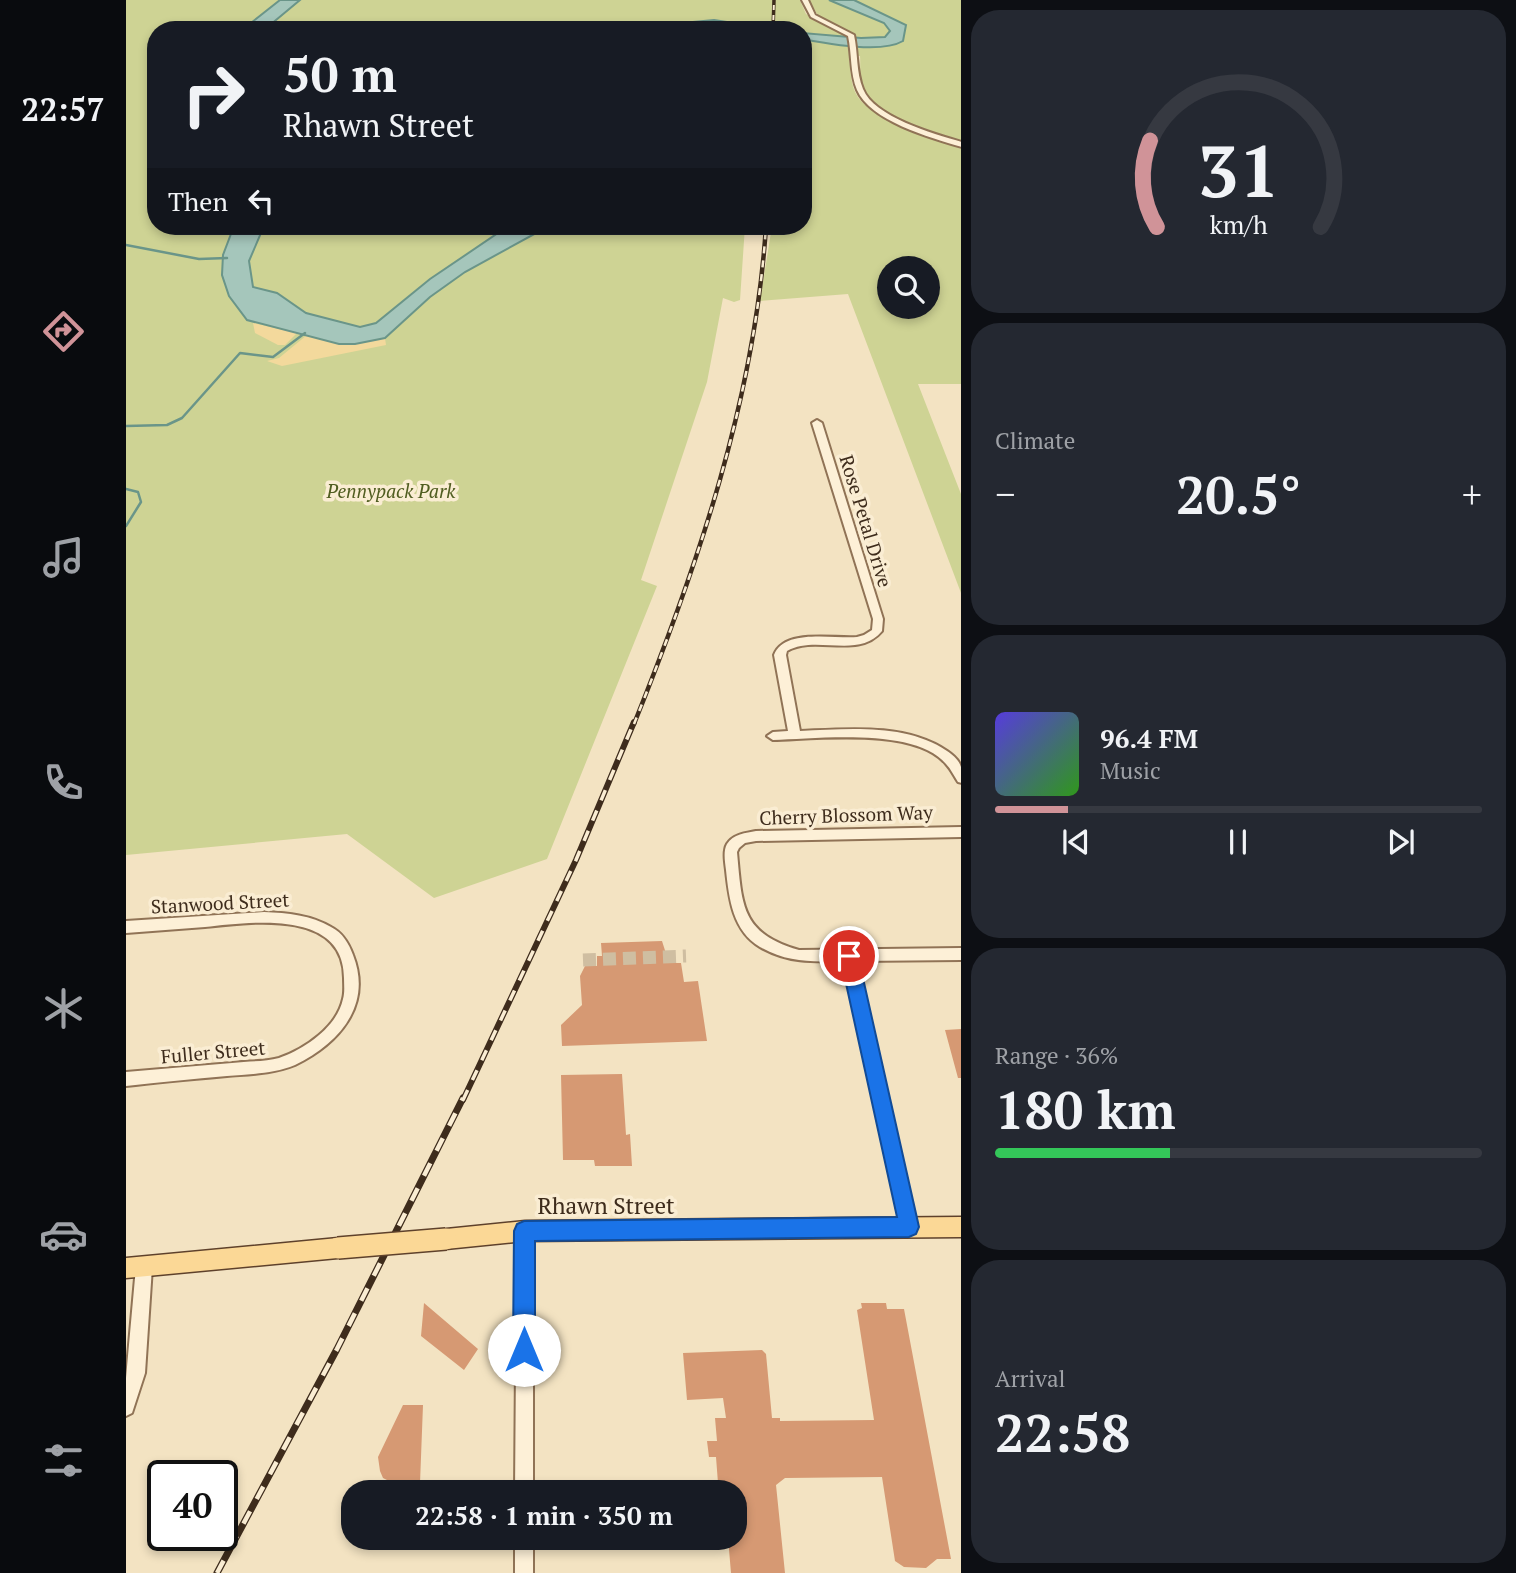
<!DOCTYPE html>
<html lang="en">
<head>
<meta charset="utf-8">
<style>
	body { margin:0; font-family:"PT Serif",serif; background:#242831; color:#f1f3f6; height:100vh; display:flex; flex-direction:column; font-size:26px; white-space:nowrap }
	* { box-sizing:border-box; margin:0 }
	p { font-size:23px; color:#9ea1a6 }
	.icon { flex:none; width:38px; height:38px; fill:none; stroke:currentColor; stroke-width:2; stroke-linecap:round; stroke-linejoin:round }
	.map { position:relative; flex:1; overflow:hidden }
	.details { display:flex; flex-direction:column; gap:10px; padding:10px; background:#0d0f14; width:555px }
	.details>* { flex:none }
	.top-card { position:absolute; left:21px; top:21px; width:665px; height:214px; border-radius:28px; box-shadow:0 4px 10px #0003; background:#171b24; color:#f1f3f6; overflow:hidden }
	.fabs { position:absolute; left:751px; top:256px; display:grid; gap:14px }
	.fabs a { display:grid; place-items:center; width:63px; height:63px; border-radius:50%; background:#171b24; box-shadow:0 4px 10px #0003; font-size:35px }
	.speed { position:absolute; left:21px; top:1460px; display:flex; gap:14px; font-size:35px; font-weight:700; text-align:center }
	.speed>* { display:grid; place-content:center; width:91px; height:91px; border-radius:50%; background:#171b24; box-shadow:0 4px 10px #0003; line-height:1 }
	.speed .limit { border:4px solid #111; border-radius:10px; background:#fff; color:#111 }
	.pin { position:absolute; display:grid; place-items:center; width:60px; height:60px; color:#fff; margin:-30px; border:4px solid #fff; border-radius:50%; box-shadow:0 2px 7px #0007 }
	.me { position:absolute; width:77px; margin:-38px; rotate:0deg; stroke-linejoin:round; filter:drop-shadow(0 0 5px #0008) }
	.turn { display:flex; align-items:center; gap:24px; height:147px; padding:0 21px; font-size:32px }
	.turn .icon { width:91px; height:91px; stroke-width:2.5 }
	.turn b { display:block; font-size:49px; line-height:60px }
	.then { display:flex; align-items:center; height:66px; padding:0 21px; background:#0003; gap:14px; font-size:26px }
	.big { font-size:52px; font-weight:700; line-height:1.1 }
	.details .tile { flex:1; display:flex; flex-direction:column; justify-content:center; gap:10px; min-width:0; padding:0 24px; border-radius:28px; background:#242831 }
	.details .dial { align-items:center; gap:0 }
	.dial svg { height:182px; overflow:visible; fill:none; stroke:#363941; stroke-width:7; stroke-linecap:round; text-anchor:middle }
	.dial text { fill:#f1f3f6; stroke:none }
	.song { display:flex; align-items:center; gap:21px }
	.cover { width:84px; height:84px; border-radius:10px; background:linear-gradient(135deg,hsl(250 70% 55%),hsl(110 70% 35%)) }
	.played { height:7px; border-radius:4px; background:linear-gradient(90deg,#d09398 15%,#363941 15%) }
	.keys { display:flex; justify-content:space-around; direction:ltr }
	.heat { display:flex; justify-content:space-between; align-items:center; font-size:38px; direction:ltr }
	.charge { height:10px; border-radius:5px; background:linear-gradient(90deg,#34c759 36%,#363941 0) }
	.trip { position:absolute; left:215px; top:1480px; width:406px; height:70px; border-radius:28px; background:#171b24; box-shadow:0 4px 10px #0003; font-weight:700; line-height:70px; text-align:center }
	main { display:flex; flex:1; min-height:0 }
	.menu { display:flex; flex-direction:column; width:126px; justify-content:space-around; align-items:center; background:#090b0e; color:#9ea1a6 }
	.menu .icon { width:49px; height:49px }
	.menu .active { color:#d09398 }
	.menu b { font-size:32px; color:#f1f3f6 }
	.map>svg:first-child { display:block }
</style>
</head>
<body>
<main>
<nav class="menu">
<b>22:57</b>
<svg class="icon active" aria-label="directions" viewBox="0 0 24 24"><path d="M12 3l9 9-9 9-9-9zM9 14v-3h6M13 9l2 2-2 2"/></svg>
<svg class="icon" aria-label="music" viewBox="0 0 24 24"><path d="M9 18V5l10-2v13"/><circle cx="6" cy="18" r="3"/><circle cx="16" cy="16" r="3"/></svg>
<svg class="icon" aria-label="phone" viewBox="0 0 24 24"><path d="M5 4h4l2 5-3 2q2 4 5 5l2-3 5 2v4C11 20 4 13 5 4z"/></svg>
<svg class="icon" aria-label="climate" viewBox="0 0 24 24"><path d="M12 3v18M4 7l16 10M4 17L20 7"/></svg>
<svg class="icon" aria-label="car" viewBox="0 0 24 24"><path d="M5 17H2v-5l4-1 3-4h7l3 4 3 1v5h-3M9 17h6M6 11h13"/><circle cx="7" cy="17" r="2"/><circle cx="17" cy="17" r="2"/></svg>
<svg class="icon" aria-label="filters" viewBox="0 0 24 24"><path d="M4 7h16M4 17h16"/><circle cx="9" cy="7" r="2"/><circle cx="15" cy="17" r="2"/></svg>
</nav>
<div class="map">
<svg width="836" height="1573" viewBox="0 0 836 1573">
	<rect width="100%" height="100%" fill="#f3e3c2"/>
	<!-- green -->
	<path fill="#ced394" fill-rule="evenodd" d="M0 0H674L680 14 709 29 715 27 692 16 683 0H835V142C809 133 751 117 738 92 732 79 735 68 734 56H723C725 69 724 86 732 97 748 121 809 137 835 147V384H792L835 494V593L722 294 634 301 646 226H677V30H30V226H619L614 300 608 302 597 298 581 382 515 580 531 586 421 859 308 898 221 834 0 855ZM763 268H802V306H763Z"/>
	<!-- sand -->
	<path fill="#f3d99c" d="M127 323 171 333 159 345H152L129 333Z
		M181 335 213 344 259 338 260 345 156 366 141 361 153 358Z"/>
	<!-- water -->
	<path fill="#a5c6bb" stroke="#6a9589" stroke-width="2" d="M154 0H174L138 30H116Z
		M703 0H728L780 25 777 41C755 54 702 44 677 39V33L735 38 759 37 764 31 758 23Z
		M588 20 653 30H481Z
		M108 226H138L123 261 127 287 151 293 180 313 234 327 250 323 304 279 375 231 387 226H423L339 272 304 297 259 338 229 344H213L121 320 103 296 96 275 97 255Z"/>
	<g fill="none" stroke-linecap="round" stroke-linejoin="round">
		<!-- stream -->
		<path stroke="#6a9589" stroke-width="2.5" d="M0 245 73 259 101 258
			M0 426 41 425 56 418 114 353 147 357 179 333
			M0 489 12 492 15 502 0 526"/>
	</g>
	<!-- building -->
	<path fill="#d69973" d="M536 941 543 963H555L558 982 572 981 581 1041 436 1046 435 1025 456 1005 454 976 459 966H471V956H476L475 943Z
		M836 1029V1078H832L819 1030Z
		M496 1074 500 1135 504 1134 506 1166H469L468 1160H437L435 1075Z
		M298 1303 352 1349 338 1370 295 1336Z
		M735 1303H760L761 1309H778L825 1559H811L800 1568 778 1567 769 1561 756 1477 659 1478 650 1485 659 1573H605L602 1538H609V1493H598L595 1482 592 1483 590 1457H583L581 1441H591L589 1418H600L597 1398 561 1400 557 1353 636 1350 640 1354 646 1418H654V1421L748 1420 731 1310 736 1308Z
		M277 1405H297L294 1483 269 1484 257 1478 254 1471 252 1457Z"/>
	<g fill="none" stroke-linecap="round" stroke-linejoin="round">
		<!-- minor-tunnel -->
		<path stroke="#cfbea1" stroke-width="13" stroke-dasharray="13 7" stroke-linecap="butt" d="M457 960 560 956"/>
		<defs>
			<path id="minor" d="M676 0H682L689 15 728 35C732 53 730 72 737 89 748 117 808 134 836 142V147C805 138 744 121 731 90 724 74 726 54 722 36L685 17Z
				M691 420 696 423 757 619 756 631C732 660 690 634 661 651L660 655 674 731C722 729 780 723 821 751 827 755 833 760 835 767 836 772 836 779 836 783L832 782C828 776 825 769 820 764 789 727 691 739 647 740L641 736 647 732 662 731 648 655C658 628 708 639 731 637L738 635 746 630 747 619 686 423Z
				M836 827V837L630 841 619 843 613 848 611 852C616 906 615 933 673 950L836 948V960L731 961 791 1227 789 1232 783 1235 777 1232 775 1227 718 961C686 962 662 963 634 947 607 931 603 899 600 870 599 862 597 851 601 844 607 834 620 833 630 831Z
				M138 912C162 913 185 915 205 927 217 933 223 944 227 955 247 1006 212 1044 169 1065 147 1074 124 1074 101 1076 67 1079 34 1082 0 1086V1072C35 1069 70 1066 106 1063 121 1061 139 1062 153 1058 179 1049 211 1027 217 999 219 992 218 985 218 978 218 909 125 922 79 927 53 929 26 931 0 933V921Z
				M399 1223 405 1226 407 1231V1493H389L391 1231 393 1226Z
				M18 1259 24 1261 26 1267 19 1373 6 1413 0 1416V1378L10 1267 12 1261Z
				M389 1538H407V1573H389Z"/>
			<path id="major" d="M836 1217V1237L399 1241 320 1249 313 1246 310 1239 313 1232 320 1229 399 1221Z
				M212 1238 219 1241 222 1248 219 1255 212 1258 0 1278V1258Z"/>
		</defs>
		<!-- minor casing -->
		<use href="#minor" stroke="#907356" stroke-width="4"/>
		<!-- major casing -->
		<use href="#major" stroke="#5e412b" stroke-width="3"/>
		<!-- minor -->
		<use href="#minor" fill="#fdf0d7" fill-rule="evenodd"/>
		<!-- major -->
		<use href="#major" fill="#fbd896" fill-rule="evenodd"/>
		<defs>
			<path id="rail-far3" d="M647 30 648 0"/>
			<path id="rail-far2" d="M508 724C572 565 629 398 640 226"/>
			<path id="rail-far1" d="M337 1100 450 860 508 722"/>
			<path id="rail" d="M91 1573 211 1349 337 1098"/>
		</defs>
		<!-- rail-far3 casing -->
		<use href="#rail-far3" stroke="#3e2c1c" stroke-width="3.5"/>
		<!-- rail-far2 casing -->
		<use href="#rail-far2" stroke="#3e2c1c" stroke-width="4.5"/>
		<!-- rail-far1 casing -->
		<use href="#rail-far1" stroke="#3e2c1c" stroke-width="6"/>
		<!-- rail casing -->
		<use href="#rail" stroke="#3e2c1c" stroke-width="7"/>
		<!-- rail-far3 -->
		<use href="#rail-far3" stroke="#faedd3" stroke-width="2" stroke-dasharray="5" stroke-linecap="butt"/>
		<!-- rail-far2 -->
		<use href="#rail-far2" stroke="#faedd3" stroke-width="2.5" stroke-dasharray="7" stroke-linecap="butt"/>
		<!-- rail-far1 -->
		<use href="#rail-far1" stroke="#faedd3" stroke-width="3.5" stroke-dasharray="11" stroke-linecap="butt"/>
		<!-- rail -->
		<use href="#rail" stroke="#faedd3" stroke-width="4.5" stroke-dasharray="14" stroke-linecap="butt"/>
		<defs>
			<path id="major-bridge" d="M212 1248 320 1239"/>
		</defs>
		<!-- major-bridge casing -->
		<use href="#major-bridge" stroke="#5e412b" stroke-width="24" stroke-linecap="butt"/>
		<!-- major-bridge -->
		<use href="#major-bridge" stroke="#fbd896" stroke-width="21"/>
	</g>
	<!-- route -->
	<path fill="#1a73e8" stroke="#114b97" stroke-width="2" d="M723 948 732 956 793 1227 790 1234 783 1237 409 1241V1350L406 1358 398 1361 391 1358 387 1350 388 1231 391 1224 398 1221 771 1217 714 956Z"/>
	<g text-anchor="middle" stroke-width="7" stroke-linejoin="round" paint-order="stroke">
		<!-- park labels -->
		<g font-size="19" font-style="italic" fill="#505d20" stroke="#faedd3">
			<text x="265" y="498">Pennypack Park</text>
		</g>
		<!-- street labels -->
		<g font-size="19" fill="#3e2c1c" stroke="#faedd3">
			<text transform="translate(740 521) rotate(73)" y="7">Rose Petal Drive</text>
			<text transform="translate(720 815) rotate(-2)" y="7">Cherry Blossom Way</text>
			<text transform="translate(94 903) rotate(-3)" y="7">Stanwood Street</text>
			<text transform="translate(87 1052) rotate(-5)" y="7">Fuller Street</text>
		</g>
		<!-- near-street labels -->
		<g font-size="23" fill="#3e2c1c" stroke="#faedd3">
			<text x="480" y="1214">Rhawn Street</text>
		</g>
	</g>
</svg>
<div class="fabs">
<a><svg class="icon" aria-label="search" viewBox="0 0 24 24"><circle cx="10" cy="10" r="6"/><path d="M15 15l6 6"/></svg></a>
</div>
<div class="speed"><div class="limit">40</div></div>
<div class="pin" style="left:723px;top:956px;background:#d93025"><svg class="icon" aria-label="arrive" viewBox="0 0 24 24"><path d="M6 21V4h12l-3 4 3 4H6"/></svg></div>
<svg class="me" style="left:398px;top:1350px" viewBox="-20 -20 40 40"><circle r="19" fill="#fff"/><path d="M0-13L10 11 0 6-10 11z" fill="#1a73e8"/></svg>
<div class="trip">22:58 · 1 min · 350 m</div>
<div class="top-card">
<div class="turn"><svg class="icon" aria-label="right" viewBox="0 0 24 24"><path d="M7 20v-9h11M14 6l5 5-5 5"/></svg><div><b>50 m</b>Rhawn Street</div></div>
<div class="then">Then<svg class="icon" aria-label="left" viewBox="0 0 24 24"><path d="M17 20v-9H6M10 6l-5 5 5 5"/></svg></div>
</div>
</div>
<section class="details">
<div class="tile dial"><svg viewBox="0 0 100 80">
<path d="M14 69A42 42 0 1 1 86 69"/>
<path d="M14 69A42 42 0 0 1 11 31" stroke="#d09398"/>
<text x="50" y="56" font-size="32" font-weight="700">31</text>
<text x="50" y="72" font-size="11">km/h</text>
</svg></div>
<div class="tile"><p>Climate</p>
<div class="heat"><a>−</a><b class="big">20.5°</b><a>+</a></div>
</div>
<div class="tile">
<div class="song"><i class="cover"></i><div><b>96.4 FM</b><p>Music</p></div></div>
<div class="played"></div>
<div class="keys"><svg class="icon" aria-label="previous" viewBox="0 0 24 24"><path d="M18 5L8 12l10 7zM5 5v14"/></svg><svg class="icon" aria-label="pause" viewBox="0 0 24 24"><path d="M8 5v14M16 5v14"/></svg><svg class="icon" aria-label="next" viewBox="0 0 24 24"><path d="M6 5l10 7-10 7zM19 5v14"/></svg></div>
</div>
<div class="tile"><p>Range · 36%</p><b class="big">180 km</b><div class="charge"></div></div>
<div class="tile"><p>Arrival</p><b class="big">22:58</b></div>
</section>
</main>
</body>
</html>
